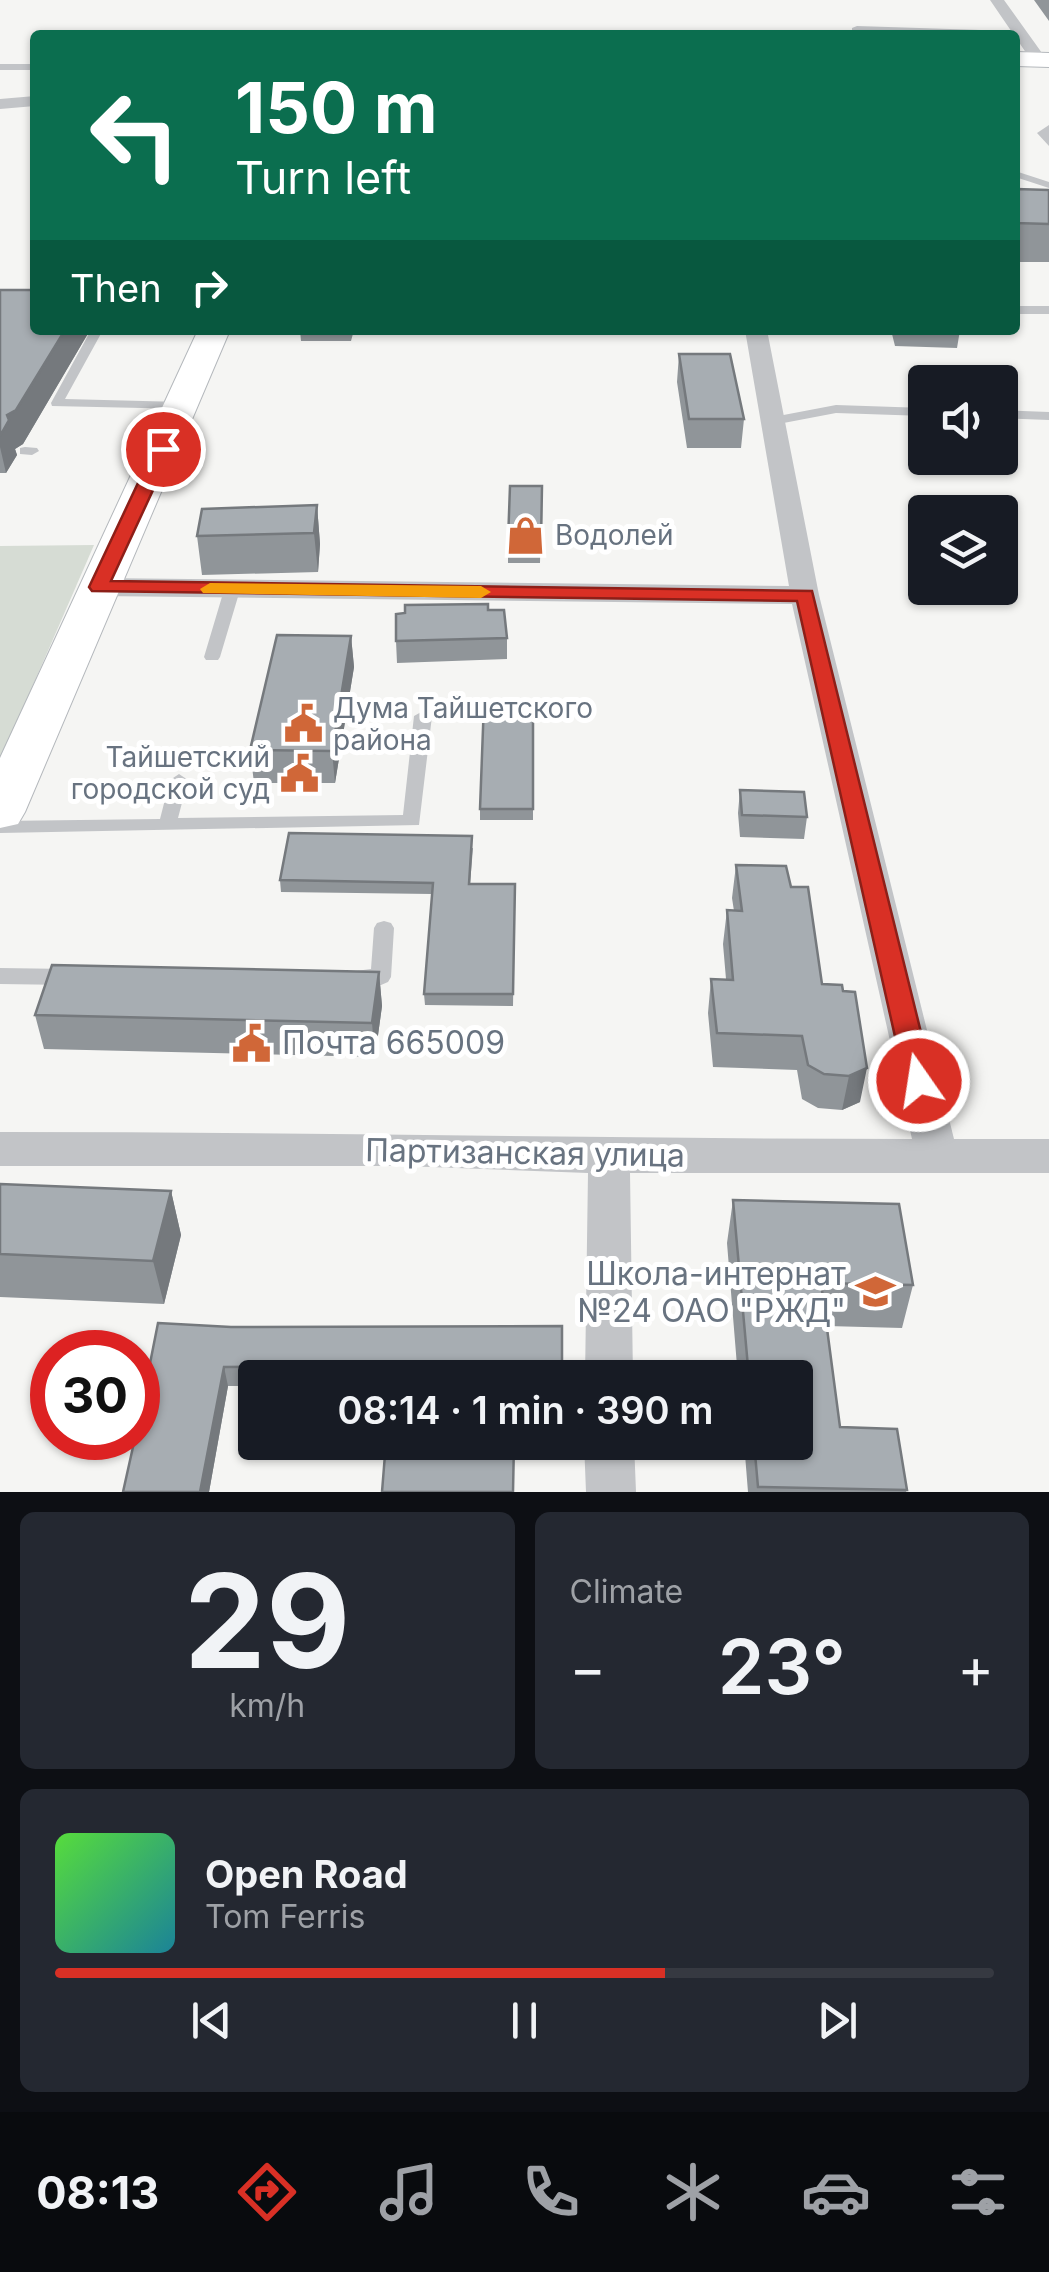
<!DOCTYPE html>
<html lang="en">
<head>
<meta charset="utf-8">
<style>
	body { margin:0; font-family:Inter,sans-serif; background:#242831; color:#f1f3f6; height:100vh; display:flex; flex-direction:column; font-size:38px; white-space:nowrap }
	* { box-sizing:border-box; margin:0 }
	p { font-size:32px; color:#9ea1a6 }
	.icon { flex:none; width:55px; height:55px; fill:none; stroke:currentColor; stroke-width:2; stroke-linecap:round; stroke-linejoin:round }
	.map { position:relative; height:1492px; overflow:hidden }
	.drawer { display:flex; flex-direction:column; gap:20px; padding:20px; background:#0d0f14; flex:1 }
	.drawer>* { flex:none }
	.top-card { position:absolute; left:30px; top:30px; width:990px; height:305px; border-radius:10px; box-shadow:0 2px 8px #0004; background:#0b6e4f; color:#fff; overflow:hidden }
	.controls { position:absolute; left:908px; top:365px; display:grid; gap:20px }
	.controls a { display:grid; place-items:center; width:110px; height:110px; border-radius:10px; background:#171b24; box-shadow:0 2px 8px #0004; font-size:50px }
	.speed { position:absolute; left:30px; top:1330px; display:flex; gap:20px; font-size:50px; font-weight:700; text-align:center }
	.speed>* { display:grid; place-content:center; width:130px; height:130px; border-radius:50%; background:#171b24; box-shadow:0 2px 8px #0004; line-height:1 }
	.speed .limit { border:15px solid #d22; background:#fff; color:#111 }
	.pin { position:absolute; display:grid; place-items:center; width:85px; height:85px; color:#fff; margin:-42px; border:5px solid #fff; border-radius:50%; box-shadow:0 2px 10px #0007 }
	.me { position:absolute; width:110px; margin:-55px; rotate:347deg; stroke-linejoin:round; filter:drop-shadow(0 0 8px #0008) }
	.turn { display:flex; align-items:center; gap:35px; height:210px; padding:0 40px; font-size:45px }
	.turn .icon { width:130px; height:130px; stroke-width:2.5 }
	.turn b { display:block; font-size:70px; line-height:85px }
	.then { display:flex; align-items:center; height:95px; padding:0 40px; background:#0003; gap:20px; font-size:38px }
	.big { font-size:75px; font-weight:600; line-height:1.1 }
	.drawer .widget { flex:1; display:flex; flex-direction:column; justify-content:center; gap:15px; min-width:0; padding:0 35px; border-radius:15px; background:#242831 }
	.drawer .dial { align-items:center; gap:0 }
	.dial b { font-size:130px; line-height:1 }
	.song { display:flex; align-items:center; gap:30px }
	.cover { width:120px; height:120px; border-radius:15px; background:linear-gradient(135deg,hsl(110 70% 55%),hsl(190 70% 35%)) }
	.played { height:10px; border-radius:5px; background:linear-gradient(90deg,#d93025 65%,#363941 65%) }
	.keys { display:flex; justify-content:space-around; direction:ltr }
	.heat { display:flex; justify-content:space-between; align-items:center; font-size:55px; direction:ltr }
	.drawer .tiles { flex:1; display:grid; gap:20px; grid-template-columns:1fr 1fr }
	.widget:last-child { grid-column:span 2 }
	.trip { position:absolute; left:238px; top:1360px; width:575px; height:100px; border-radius:10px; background:#171b24; box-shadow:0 2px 8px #0004; font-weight:600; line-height:100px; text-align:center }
	.menu { display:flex; height:160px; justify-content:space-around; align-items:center; background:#090b0e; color:#9ea1a6 }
	.menu .icon { width:70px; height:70px }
	.menu .active { color:#d93025 }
	.menu b { font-size:45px; color:#f1f3f6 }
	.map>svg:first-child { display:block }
</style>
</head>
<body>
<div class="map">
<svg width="1049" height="1492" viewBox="0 0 1049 1492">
	<rect width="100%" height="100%" fill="#f5f5f3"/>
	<!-- green -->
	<path fill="#d6dcd4" d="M94 545 0 761V546Z"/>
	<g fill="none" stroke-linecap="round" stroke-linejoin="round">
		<defs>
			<path id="secondary" d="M1015 52 1049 53V67L1015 66Z
				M198 330H230L25 812 18 824 0 828V758Z"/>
		</defs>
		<!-- secondary casing -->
		<use href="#secondary" stroke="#b4b8bc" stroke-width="2"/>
		<!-- lane -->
		<path fill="#c2c4c7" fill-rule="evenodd" d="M0 64H35V70H0Z
			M1049 125V146L1037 133Z
			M1015 171 1049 182V188L1015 177Z
			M1015 306H1049V314H1015Z
			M91 330H103L65 399 182 402 189 406 187 409 52 406 51 403Z
			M836 405 925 408V416L836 413 773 425 766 421 773 417Z
			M1000 410 1049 412V420L1000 418Z
			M25 447 37 448 39 451 32 455 20 454V448Z
			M232 585 240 590 220 657 218 660H206L204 657 224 590Z
			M423 711 432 716 419 825 0 833V821L160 819 170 780 179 774 188 780 178 818 403 815 414 716Z
			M384 921 391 923 394 928 391 977 388 982 381 985 348 982 345 977 348 972 371 969 374 928 377 923Z
			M0 968 69 969 76 972 79 977 76 982 69 985 0 984Z"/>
		<!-- street -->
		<path fill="#c2c4c7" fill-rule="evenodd" d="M990 0H1004L1047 60 1045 63H1033Z
			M857 26 981 30 989 35 852 34V28Z
			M35 96V106L0 109V99Z
			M745 330H767L819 595 954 1139H1049V1173H630L633 1378H585L588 1173 403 1166H0V1132C304 1132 608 1139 912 1139L792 604 99 596 89 593 85 587 89 581 99 578 789 586Z
			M584 1442H634L636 1492H586Z"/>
		<!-- secondary -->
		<use href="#secondary" fill="#fff" fill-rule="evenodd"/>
	</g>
	<!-- wall -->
	<path fill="#909599" d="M1034 0H1049V21Z
		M1015 189 1049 190V262H1015Z
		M0 290 35 330H90L23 444 15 449 17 455 6 473H0Z
		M300 330H354L351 341H301Z
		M891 330H960L957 348 895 346Z
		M679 354 744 419 741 448H687L677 382Z
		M542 486 540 563H508V542Z
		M317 505 320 544 318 572 202 575 197 536Z
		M488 610 507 638V659L397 663 396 641Z
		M351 636 354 667 335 783H254L250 750Z
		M533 702V820H480V809Z
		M740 790 807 817 804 839 740 837 738 813Z
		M473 848 470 884H515L513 1006 425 1005 424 994 432 894 281 892 280 880Z
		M736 865 791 887 860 1102 842 1110 818 1108 802 1099 797 1070 713 1067 708 1013 711 979H726L723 944 727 910 734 911 732 898Z
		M379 972 382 1006 375 1057 44 1049 35 1015Z
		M0 1184 171 1191 181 1235 164 1304 0 1297Z
		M733 1200 913 1285 902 1328 827 1326 840 1427 907 1490 906 1492H748L744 1442H795V1378H738L727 1243Z
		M562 1326V1378H255V1386H228L209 1492H123L231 1327Z"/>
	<!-- shaded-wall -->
	<path fill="#75797d" d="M65 330H90L23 444 15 449 17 455 6 473 0 447V436L7 415Z
		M317 505 320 544 318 572 314 533Z
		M351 636 354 667 335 783 332 751Z
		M379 972 382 1006 375 1057 372 1023Z
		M867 1068 860 1102 842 1110 849 1076Z
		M171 1191 181 1235 164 1304 153 1261Z
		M224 1367 228 1386 209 1492H200Z"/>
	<!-- building -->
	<path fill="#a7adb2" stroke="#75797d" stroke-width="2.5" d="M1015 189 1049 190V224L1015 223Z
		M0 290H35V330H65L16 410 7 415 9 420 0 436Z
		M679 354H730L744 419H689Z
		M510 486H542L541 543 508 542Z
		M317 505 314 533 197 536 202 509Z
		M488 604V610H504L507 638 396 641V614L405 613V605Z
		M277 635 351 636 332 751 250 750Z
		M484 702H533V809H480Z
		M740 790 804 792 807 817 742 815Z
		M289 833 472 836 469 884H515L513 994H424L433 883 280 880Z
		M736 865 786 866 791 887H808L822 984 842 985 843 991 855 992 867 1068 849 1076 824 1074 808 1065 802 1036 717 1033 711 979 733 980 727 910 742 911Z
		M52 965 379 972 372 1023 35 1015Z
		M0 1184 171 1191 153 1261 0 1254Z
		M733 1200 899 1204 913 1285 821 1283 840 1427 897 1429 907 1490 758 1487 754 1442H795V1378H749Z
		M158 1323 231 1327 562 1326V1365L516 1366V1378H392L393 1366 224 1367 200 1492H123L135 1438H138V1424Z
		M386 1442H514L513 1492H382Z"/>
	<!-- route -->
	<path fill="#d93025" stroke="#8d1f18" stroke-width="2.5" d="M163 444 172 449 111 581 812 591 933 1081 929 1089 919 1092 909 1089 905 1081 797 601 92 591 89 587 154 449Z"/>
	<!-- slow -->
	<path fill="#f59e0b" d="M210 583 481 586 491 592 481 598 203 593 200 589Z"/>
	<!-- icons -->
	<defs>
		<symbol id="shop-bare" viewBox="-9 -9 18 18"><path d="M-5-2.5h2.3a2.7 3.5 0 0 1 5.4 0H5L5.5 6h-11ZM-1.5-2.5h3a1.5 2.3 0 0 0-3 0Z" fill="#d06738" stroke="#fff" stroke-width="2.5" paint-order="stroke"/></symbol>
		<symbol id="civic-bare" viewBox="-9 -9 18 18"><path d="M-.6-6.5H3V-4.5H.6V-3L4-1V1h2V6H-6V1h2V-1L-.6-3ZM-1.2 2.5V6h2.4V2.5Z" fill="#d06738" stroke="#fff" stroke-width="2.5" paint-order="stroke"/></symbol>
		<symbol id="school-bare" viewBox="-9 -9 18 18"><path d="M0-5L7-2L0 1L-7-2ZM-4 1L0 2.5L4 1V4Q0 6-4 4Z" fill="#d06738" stroke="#fff" stroke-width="2.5" paint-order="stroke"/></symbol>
	</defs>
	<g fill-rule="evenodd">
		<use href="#shop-bare" x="498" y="508" width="55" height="55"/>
		<use href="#civic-bare" x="276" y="696" width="55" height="55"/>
		<use href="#civic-bare" x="272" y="746" width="55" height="55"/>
		<use href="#civic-bare" x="224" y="1016" width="55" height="55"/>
		<use href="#school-bare" x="848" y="1264" width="55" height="55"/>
	</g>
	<g text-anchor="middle" stroke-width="10" stroke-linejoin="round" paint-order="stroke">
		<!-- poi labels -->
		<g font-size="28" fill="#687380" stroke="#fff" text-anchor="start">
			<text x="555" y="545">Водолей</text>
			<text x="333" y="718">Дума Тайшетского<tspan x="333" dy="32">района</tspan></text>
			<text x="270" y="767" text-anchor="end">Тайшетский<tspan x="270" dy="32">городской суд</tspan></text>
		</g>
		<!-- near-poi labels -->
		<g font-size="32" fill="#687380" stroke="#fff" text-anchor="start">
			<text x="282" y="1054">Почта 665009</text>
			<text x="846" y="1285" text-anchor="end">Школа-интернат<tspan x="846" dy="37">№24 ОАО "РЖД"</tspan></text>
		</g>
		<!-- near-street labels -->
		<g font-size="32" fill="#687380" stroke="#fff">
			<text transform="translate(525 1153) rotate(1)" y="11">Партизанская улица</text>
		</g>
	</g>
</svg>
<div class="controls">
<a><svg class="icon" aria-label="sound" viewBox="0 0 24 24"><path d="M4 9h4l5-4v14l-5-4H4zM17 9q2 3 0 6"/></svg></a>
<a><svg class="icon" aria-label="layers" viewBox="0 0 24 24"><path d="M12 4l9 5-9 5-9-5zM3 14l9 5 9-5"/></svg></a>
</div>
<div class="speed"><div class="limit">30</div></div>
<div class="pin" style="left:163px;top:449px;background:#d93025"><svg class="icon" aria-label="arrive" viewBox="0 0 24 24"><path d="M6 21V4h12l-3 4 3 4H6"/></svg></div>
<svg class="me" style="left:919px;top:1081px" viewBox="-20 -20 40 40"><circle r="17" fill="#d93025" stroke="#fff" stroke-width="3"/><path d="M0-11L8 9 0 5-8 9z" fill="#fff"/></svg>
<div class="trip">08:14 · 1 min · 390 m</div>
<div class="top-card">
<div class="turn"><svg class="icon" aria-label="left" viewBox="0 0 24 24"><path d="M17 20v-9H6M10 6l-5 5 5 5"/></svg><div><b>150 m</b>Turn left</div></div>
<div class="then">Then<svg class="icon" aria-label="right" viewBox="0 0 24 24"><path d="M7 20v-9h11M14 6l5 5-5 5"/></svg></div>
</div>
</div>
<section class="drawer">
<div class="tiles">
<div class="widget dial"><b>29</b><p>km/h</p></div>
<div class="widget"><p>Climate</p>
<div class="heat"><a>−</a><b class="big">23°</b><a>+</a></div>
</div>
<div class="widget">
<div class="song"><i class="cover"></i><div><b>Open Road</b><p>Tom Ferris</p></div></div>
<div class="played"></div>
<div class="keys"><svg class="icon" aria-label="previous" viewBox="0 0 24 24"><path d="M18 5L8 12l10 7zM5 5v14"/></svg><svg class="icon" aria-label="pause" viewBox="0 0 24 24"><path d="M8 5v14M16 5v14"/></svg><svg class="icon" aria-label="next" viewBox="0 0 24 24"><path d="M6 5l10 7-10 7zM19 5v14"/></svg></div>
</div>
</div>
</section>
<nav class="menu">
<b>08:13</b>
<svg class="icon active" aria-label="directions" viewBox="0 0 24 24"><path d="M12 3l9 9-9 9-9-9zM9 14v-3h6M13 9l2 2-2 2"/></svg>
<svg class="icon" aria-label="music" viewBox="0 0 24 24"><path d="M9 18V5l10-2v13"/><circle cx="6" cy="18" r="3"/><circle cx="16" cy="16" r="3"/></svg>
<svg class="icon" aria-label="phone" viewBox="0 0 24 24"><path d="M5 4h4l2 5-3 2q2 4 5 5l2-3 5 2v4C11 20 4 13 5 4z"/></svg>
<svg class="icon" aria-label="climate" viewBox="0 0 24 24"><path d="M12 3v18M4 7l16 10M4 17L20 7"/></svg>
<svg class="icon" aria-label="car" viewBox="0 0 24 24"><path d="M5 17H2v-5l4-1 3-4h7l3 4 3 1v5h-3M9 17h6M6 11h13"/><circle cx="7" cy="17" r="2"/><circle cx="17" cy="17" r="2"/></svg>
<svg class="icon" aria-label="filters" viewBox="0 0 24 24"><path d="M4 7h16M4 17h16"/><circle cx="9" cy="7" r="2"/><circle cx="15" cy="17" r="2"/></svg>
</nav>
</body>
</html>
